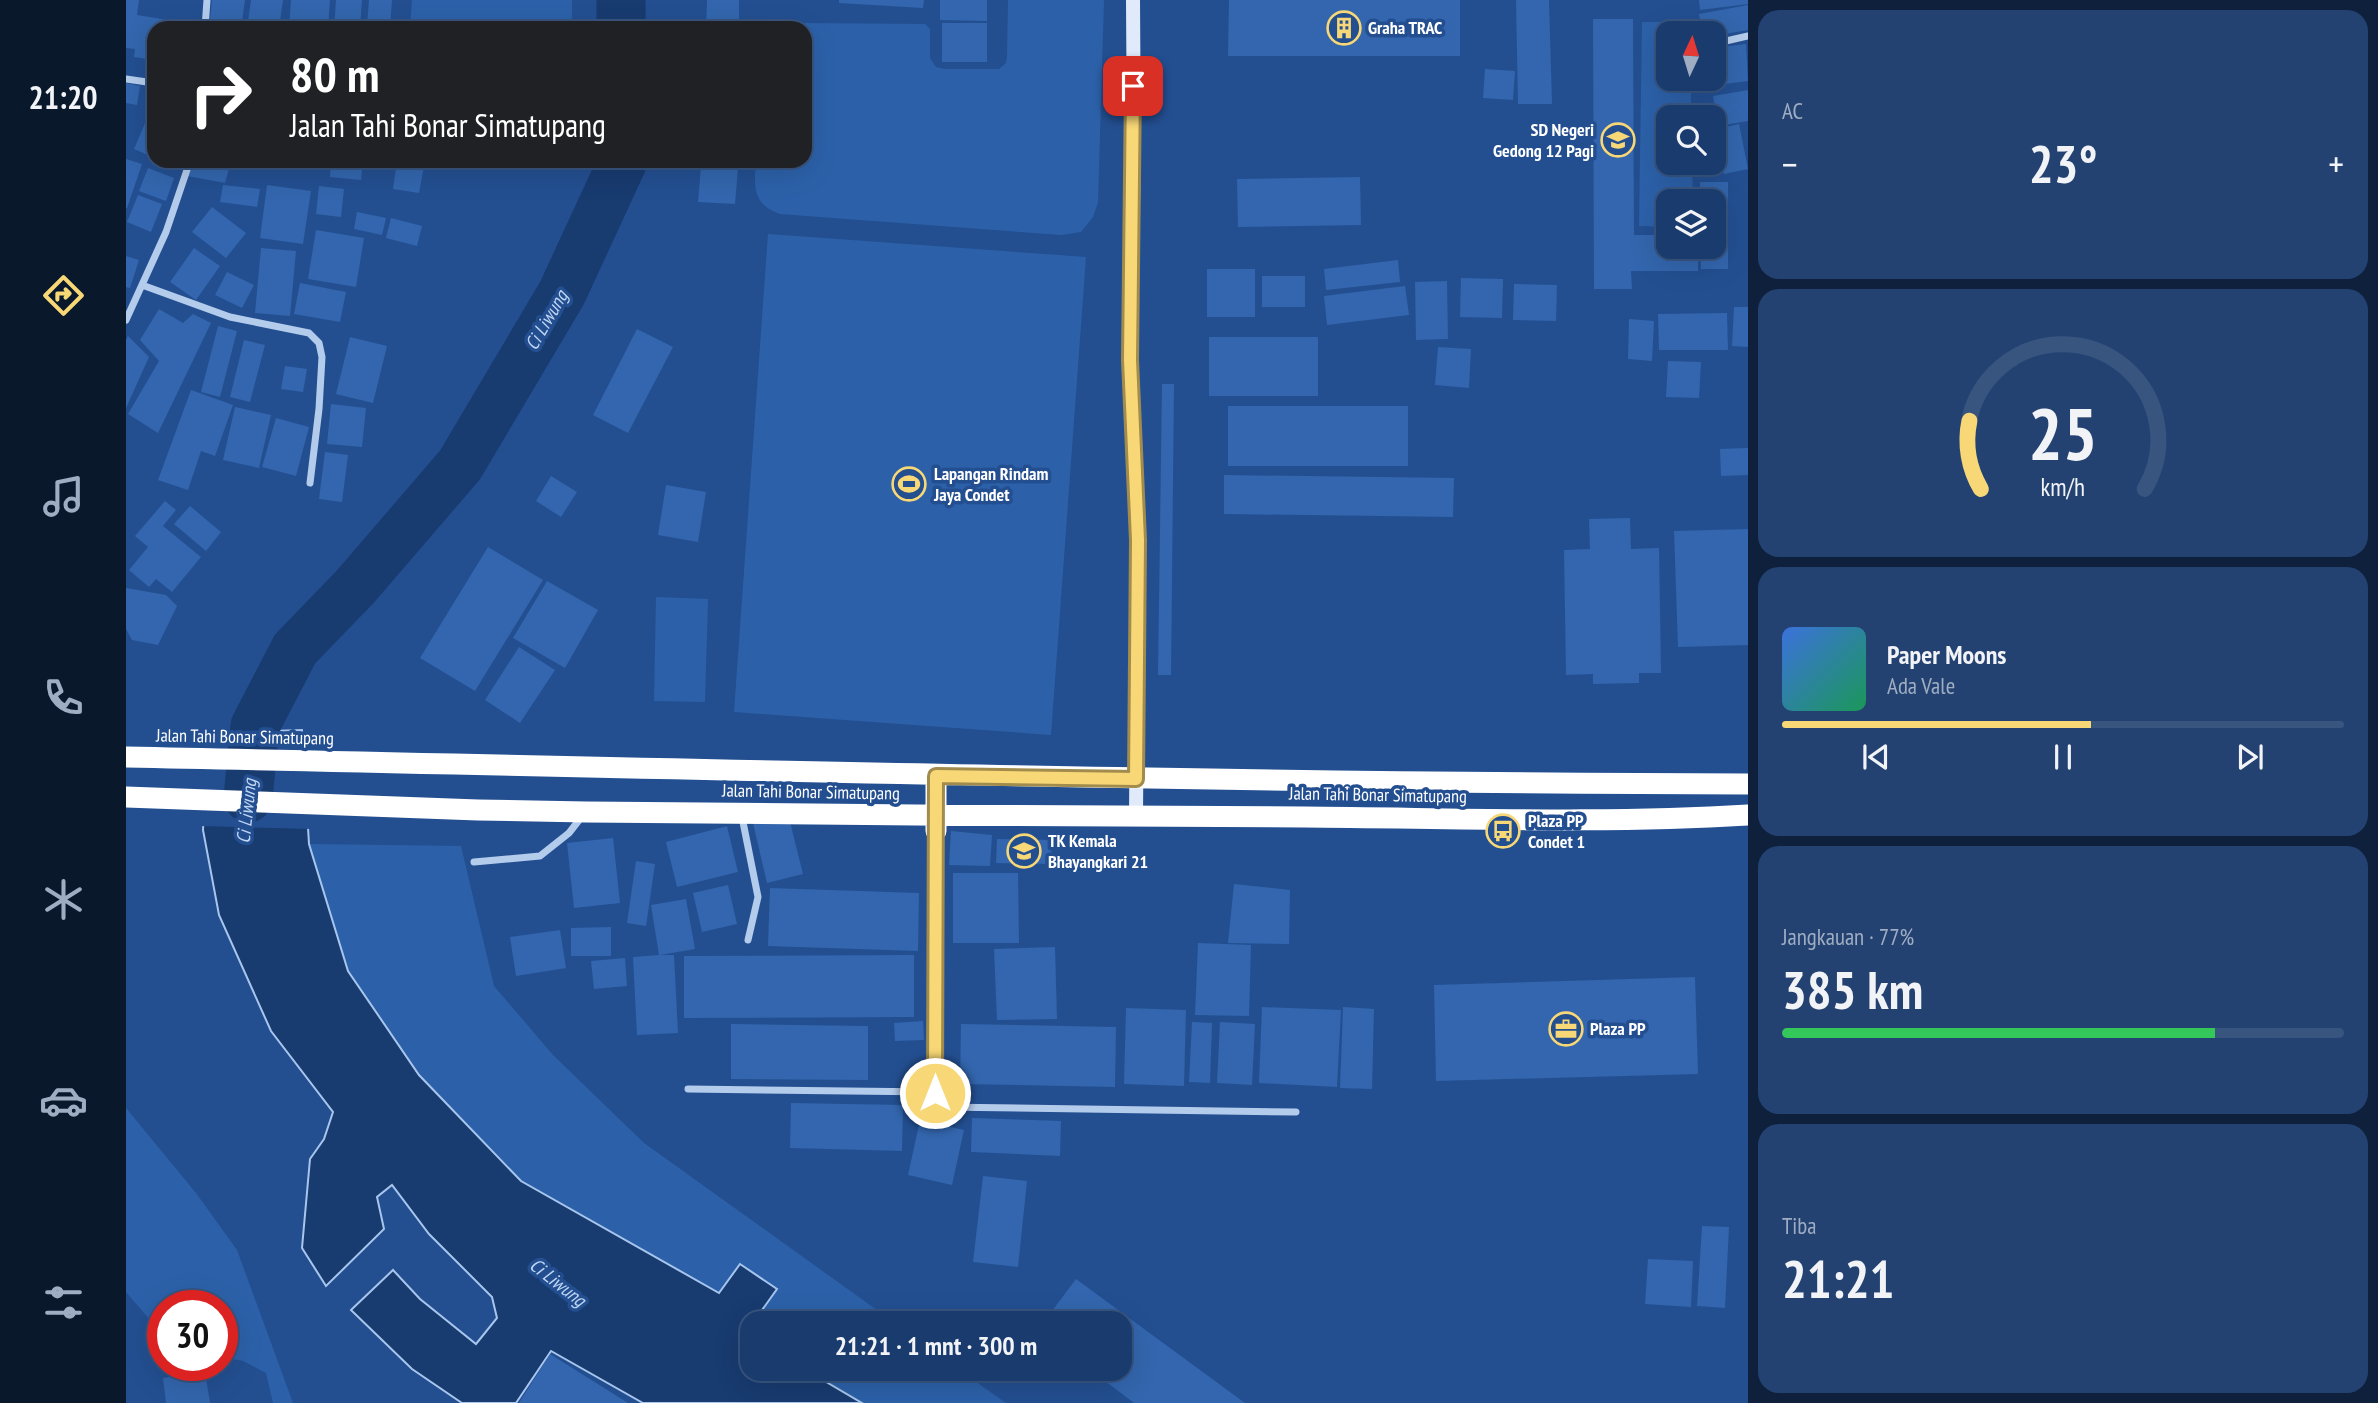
<!DOCTYPE html>
<html lang="id">
<head>
<meta charset="utf-8">
<style>
	body { margin:0; font-family:"PT Sans Narrow",sans-serif; background:#234272; color:#f1f3f6; height:100vh; display:flex; flex-direction:column; font-size:26px; white-space:nowrap }
	* { box-sizing:border-box; margin:0 }
	p { font-size:23px; color:#9fadc2 }
	.icon { flex:none; width:38px; height:38px; fill:none; stroke:currentColor; stroke-width:2; stroke-linecap:round; stroke-linejoin:round }
	.map { position:relative; flex:1; overflow:hidden }
	.side { display:flex; flex-direction:column; gap:10px; padding:10px; background:#0e203c; width:630px }
	.side>* { flex:none }
	.top-card { position:absolute; left:21px; top:21px; width:665px; height:147px; border-radius:21px; box-shadow:0 7px 28px #0002,0 0 0 2px #385580; background:#202124; color:#fff; overflow:hidden }
	.needle { width:46px; rotate:4deg }
	.fabs { position:absolute; left:1530px; top:21px; display:grid; gap:14px }
	.fabs a { display:grid; place-items:center; width:70px; height:70px; border-radius:14px; background:#1a3b6d; box-shadow:0 7px 28px #0002,0 0 0 2px #385580; font-size:35px }
	.speed { position:absolute; left:21px; top:1290px; display:flex; gap:14px; font-size:35px; font-weight:700; text-align:center }
	.speed>* { display:grid; place-content:center; width:91px; height:91px; border-radius:50%; background:#1a3b6d; box-shadow:0 7px 28px #0002,0 0 0 2px #385580; line-height:1 }
	.speed .limit { border:10px solid #d22; background:#fff; color:#111 }
	.pin { position:absolute; display:grid; place-items:center; width:60px; height:60px; color:#fff; margin:-30px; border-radius:14px; box-shadow:0 4px 10px #0006 }
	.me { position:absolute; width:77px; margin:-38px; rotate:0deg; stroke-linejoin:round; filter:drop-shadow(0 0 5px #0008) }
	.turn { display:flex; align-items:center; gap:24px; height:147px; padding:0 28px; font-size:32px }
	.turn .icon { width:91px; height:91px; stroke-width:2.5 }
	.turn b { display:block; font-size:49px; line-height:60px }
	.big { font-size:52px; font-weight:700; line-height:1.1 }
	.side .widget { flex:1; display:flex; flex-direction:column; justify-content:center; gap:10px; min-width:0; padding:0 24px; border-radius:21px; background:#234272 }
	.side .dial { align-items:center; gap:0 }
	.dial svg { height:182px; overflow:visible; fill:none; stroke:#385580; stroke-width:7; stroke-linecap:round; text-anchor:middle }
	.dial text { fill:#f1f3f6; stroke:none }
	.song { display:flex; align-items:center; gap:21px }
	.cover { width:84px; height:84px; border-radius:10px; background:linear-gradient(135deg,hsl(220 70% 55%),hsl(150 70% 35%)) }
	.played { height:7px; border-radius:4px; background:linear-gradient(90deg,#f8d777 55%,#385580 55%) }
	.keys { display:flex; justify-content:space-around; direction:ltr }
	.heat { display:flex; justify-content:space-between; align-items:center; font-size:38px; direction:ltr }
	.charge { height:10px; border-radius:5px; background:linear-gradient(90deg,#34c759 77%,#385580 0) }
	.trip { position:absolute; left:614px; top:1311px; width:392px; height:70px; border-radius:21px; background:#1a3b6d; box-shadow:0 7px 28px #0002,0 0 0 2px #385580; font-weight:700; line-height:70px; text-align:center }
	main { display:flex; flex:1; min-height:0 }
	.tab-bar { display:flex; flex-direction:column; width:126px; justify-content:space-around; align-items:center; background:#0a182c; color:#9fadc2 }
	.tab-bar .icon { width:49px; height:49px }
	.tab-bar .active { color:#f8d777 }
	.tab-bar b { font-size:32px; color:#f1f3f6 }
	.map>svg:first-child { display:block }
</style>
</head>
<body>
<main>
<nav class="tab-bar">
<b>21:20</b>
<svg class="icon active" aria-label="directions" viewBox="0 0 24 24"><path d="M12 3l9 9-9 9-9-9zM9 14v-3h6M13 9l2 2-2 2"/></svg>
<svg class="icon" aria-label="music" viewBox="0 0 24 24"><path d="M9 18V5l10-2v13"/><circle cx="6" cy="18" r="3"/><circle cx="16" cy="16" r="3"/></svg>
<svg class="icon" aria-label="phone" viewBox="0 0 24 24"><path d="M5 4h4l2 5-3 2q2 4 5 5l2-3 5 2v4C11 20 4 13 5 4z"/></svg>
<svg class="icon" aria-label="climate" viewBox="0 0 24 24"><path d="M12 3v18M4 7l16 10M4 17L20 7"/></svg>
<svg class="icon" aria-label="car" viewBox="0 0 24 24"><path d="M5 17H2v-5l4-1 3-4h7l3 4 3 1v5h-3M9 17h6M6 11h13"/><circle cx="7" cy="17" r="2"/><circle cx="17" cy="17" r="2"/></svg>
<svg class="icon" aria-label="filters" viewBox="0 0 24 24"><path d="M4 7h16M4 17h16"/><circle cx="9" cy="7" r="2"/><circle cx="15" cy="17" r="2"/></svg>
</nav>
<div class="map">
<svg width="1622" height="1403" viewBox="0 0 1622 1403">
	<rect width="100%" height="100%" fill="#234f91"/>
	<!-- green -->
	<path fill="#2c61a9" d="M286 0H446V28H284Z
		M882 0H978L972 202 967 217 955 232 935 235 654 214C626 204 628 186 630 161H679V28H650L651 27 673 23 799 24 804 29V58L810 67 818 69H873L880 63 881 56Z
		M1516 22H1554L1564 30V33H1542V79H1565V117H1542V163H1566L1567 201H1542V227L1513 226Z
		M642 234 960 257 925 735 608 712Z
		M530 597 582 599 579 702 528 701Z
		M183 844 335 846 368 986 427 1055 518 1143 769 1323H630L614 1264 594 1294 395 1181 293 1075 222 971Z
		M0 1108 70 1193 111 1250 167 1403H147L140 1373 117 1361 96 1357V1306H37V1335L0 1292Z
		M678 1369H832L880 1403H736Z"/>
	<!-- water -->
	<path fill="#183b70" stroke="#a8c6ed" stroke-width="2" d="M176 730 183 844 222 971 293 1075 395 1181 593 1293 614 1264 651 1289 629 1320 630 1323H626V1368L678 1369 736 1403H517L425 1351 390 1403H336L286 1369 225 1310 267 1270 294 1299 350 1344 371 1318 366 1297 303 1234 266 1185 251 1197 258 1229 200 1286 176 1248 184 1159 198 1139 207 1112 145 1031 93 915 77 830 83 733Z"/>
	<!-- pier -->
	<path fill="#234f91" d="M79 743 180 745 185 829 74 826Z"/>
	<g fill="none" stroke-linecap="round" stroke-linejoin="round">
		<!-- river -->
		<path stroke="#183b70" stroke-width="49" d="M495 0V28
			M122 798 129 726 169 649 229 587 334 465 436 293 497 161"/>
	</g>
	<!-- building -->
	<path fill="#3366ae" d="M0 0H13L11 15 42 20 41 28H28V60L8 57 9 49 0 48Z
		M86 0H119L115 28H83Z
		M125 0H157L153 28H121Z
		M165 0H204L202 28H163Z
		M210 0H236L234 28H208Z
		M243 0H266L264 28 241 26Z
		M581 0H613V28H580Z
		M713 0H798L797 8 713 3Z
		M814 0H861V21L814 20Z
		M1103 0H1334V56H1102Z
		M1390 0H1423L1426 104H1392Z
		M1573 0H1622V4L1574 10Z
		M1622 5V30L1587 36V33H1576L1573 14Z
		M1467 19H1507L1508 235H1542V247H1572V271H1505L1506 289H1468Z
		M816 23H861V62H816Z
		M1620 44 1622 81 1583 86 1582 79H1587V48Z
		M1359 69 1389 71 1387 100 1357 98Z
		M0 83 14 86 11 105 0 103Z
		M1622 90V121L1592 126 1587 96Z
		M28 102V142L22 155 8 149Z
		M1613 124 1622 169 1598 174 1588 130Z
		M0 159 16 164 1 208H0Z
		M70 161H105L99 183 61 176Z
		M205 161H237L235 180 204 177Z
		M271 161H299L293 193 267 189Z
		M575 166 612 168 609 204 572 202Z
		M22 168 48 178 40 201 13 191Z
		M1234 177 1235 225 1112 227 1111 179Z
		M1574 182H1602V269H1575L1574 247H1587V201H1574Z
		M97 185 134 189 131 207 94 202Z
		M141 185 185 191 177 244 134 238Z
		M193 186 218 189 215 217 190 214Z
		M12 195 36 204 25 232 1 222Z
		M86 207 120 233 100 258 66 232Z
		M231 212 260 218 256 235 228 229Z
		M265 218 296 226 291 246 260 238Z
		M190 230 238 238 230 287 182 279Z
		M68 248 94 266 70 300 44 282Z
		M135 248 170 251 164 316 129 313Z
		M0 256 13 260 4 288 0 287Z
		M1272 260 1274 282 1200 290 1198 269Z
		M1081 269H1129V317H1081Z
		M101 272 128 285 116 308 89 295Z
		M1136 276H1179V307H1136Z
		M1335 278 1377 279 1376 318 1334 317Z
		M1321 281 1322 339 1290 340 1289 282Z
		M174 283 220 292 214 322 168 314Z
		M1388 284 1431 285 1430 321 1387 320Z
		M1279 286 1283 315 1201 325 1198 296Z
		M1608 307H1622V347L1606 346Z
		M33 309 57 323 67 314 85 323 32 433 2 414 33 361 14 340Z
		M1601 313 1602 350H1533L1532 314Z
		M1503 319 1528 321 1526 361 1502 359Z
		M92 326 111 331 94 397 75 392Z
		M511 329 547 347 502 433 467 415Z
		M2 336 23 357 0 408V340Z
		M224 337 261 346 247 403 210 394Z
		M1083 337H1192V396H1083Z
		M118 340 139 345 124 402 104 397Z
		M1312 347 1345 349 1343 388 1309 385Z
		M1542 361 1575 362 1573 398 1540 397Z
		M159 366 181 369 177 392 155 389Z
		M1036 384H1048L1045 675H1032Z
		M65 390 107 405 89 456 75 451 62 490 32 480Z
		M205 404 240 408 236 447 201 444Z
		M1102 406H1282V466H1102Z
		M109 407 145 415 133 468 97 460Z
		M150 418 183 427 170 476 136 467Z
		M1622 448V475L1595 476 1594 449Z
		M199 452 222 455 216 502 193 499Z
		M1098 475 1328 478 1327 517 1098 514Z
		M425 476 451 492 435 517 410 501Z
		M540 485 580 492 572 542 532 535Z
		M39 501 50 510 37 526 75 557 46 592 30 579 23 587 3 570 22 547 9 536Z
		M64 506 95 532 80 551 48 524Z
		M1504 518 1505 549 1533 548 1535 673H1513V683L1467 684V674L1440 675 1438 550 1464 549 1463 519Z
		M1622 529V645L1552 647 1548 531Z
		M362 547 417 580 349 691 294 658Z
		M421 581 472 610 439 668 387 638Z
		M0 588 40 595 51 606 32 645 6 640 0 629Z
		M393 647 429 670 394 723 359 700Z
		M662 814 677 874 641 883 627 823Z
		M601 826 612 872 551 887 540 842Z
		M825 831 866 835 864 866 823 865Z
		M487 838 494 903 448 908 441 843Z
		M871 839 926 840 925 864 870 863Z
		M510 861 529 864 520 926 501 923Z
		M827 873H892L893 943H827Z
		M1108 884 1164 890 1163 944 1102 943Z
		M602 885 611 924 576 932 567 893Z
		M644 888 793 893 792 951 642 946Z
		M560 899 569 949 534 955H548L552 1033 511 1035 507 957 533 955 525 905Z
		M485 927V956H445V928Z
		M434 930 440 968 390 976 384 937Z
		M1072 943 1125 945 1123 1016 1069 1015Z
		M929 947 931 1019 871 1020 868 949Z
		M788 955V1017L558 1018V956Z
		M499 958 501 986 468 989 465 961Z
		M1569 977 1572 1074 1310 1081 1308 985Z
		M1136 1007 1215 1010 1211 1087 1133 1083Z
		M1217 1007 1248 1009 1246 1089 1214 1088Z
		M1000 1008 1060 1010 1058 1086 998 1084Z
		M797 1021 798 1040 769 1041 768 1023Z
		M1066 1022 1086 1023 1084 1083 1063 1082Z
		M1094 1022 1129 1024 1126 1085 1091 1083Z
		M605 1024 742 1026V1080L605 1079Z
		M835 1024 990 1027 989 1087 834 1084Z
		M665 1103 777 1105 776 1151 664 1148Z
		M846 1118 935 1121 934 1156 845 1152Z
		M794 1120 838 1130 826 1185 782 1175Z
		M857 1176 901 1181 892 1267 847 1262Z
		M1576 1226 1603 1227 1599 1308 1571 1306Z
		M1522 1259 1567 1261 1565 1307 1519 1304Z
		M950 1279 1119 1403H1008L962 1368H994V1323H917Z
		M424 1354 502 1403H393Z
		M79 1372 84 1403H40L37 1378Z"/>
	<g fill="none" stroke-linecap="round" stroke-linejoin="round">
		<!-- street -->
		<path stroke="#b4ccec" stroke-width="7" d="M79 28 81 0
			M1587 44 1622 36
			M0 79 28 83
			M16 285 104 317 183 333 193 343 196 357 193 409 184 483
			M0 320 40 232 64 161
			M616 817 632 897 622 940
			M810 832 809 1092V1101L814 1107 1170 1112
			M348 862 414 856 443 833 457 815
			M562 1089 809 1092"/>
		<!-- secondary -->
		<path stroke="#e0eafa" stroke-width="14" d="M1007 0 1008 153 1004 360 1012 540 1010 817"/>
		<!-- highway -->
		<path stroke="#fff" stroke-width="21" d="M0 757C541 768 1081 783 1622 784
			M0 797 352 810 460 812C699 815 939 816 1178 817 1326 818 1474 824 1622 815
			M810 831V776"/>
	</g>
	<g fill="none" stroke-linecap="round" stroke-linejoin="round">
		<defs>
			<path id="route" d="M809 1093 810 776 1010 779 1012 540 1004 360 1007 86"/>
		</defs>
		<!-- route casing -->
		<use href="#route" stroke="#a18c4d" stroke-width="18"/>
		<!-- route -->
		<use href="#route" stroke="#f8d777" stroke-width="12"/>
	</g>
	<!-- icons -->
	<defs>
		<symbol id="building-ring" viewBox="-11 -11 22 22"><circle r="9.5" fill="#234f91" stroke="#f8d777" stroke-width="1.5"/><path d="M-4-6H4V6H1V3H-1V6H-4ZM-2.5-4.3h1.7v1.8h-1.7ZM.8-4.3h1.7v1.8H.8ZM-2.5-1h1.7V.8h-1.7ZM.8-1h1.7V.8H.8Z" fill="#f8d777"/></symbol>
		<symbol id="school-ring" viewBox="-11 -11 22 22"><circle r="9.5" fill="#234f91" stroke="#f8d777" stroke-width="1.5"/><path d="M0-5L7-2L0 1L-7-2ZM-4 1L0 2.5L4 1V4Q0 6-4 4Z" fill="#f8d777"/></symbol>
		<symbol id="stadium-ring" viewBox="-11 -11 22 22"><circle r="9.5" fill="#234f91" stroke="#f8d777" stroke-width="1.5"/><path d="M0-5a6.5 5 0 1 0 0 10a6.5 5 0 1 0 0-10ZM-3.5-1.8h7v3.6h-7Z" fill="#f8d777"/></symbol>
		<symbol id="bus-ring" viewBox="-11 -11 22 22"><circle r="9.5" fill="#234f91" stroke="#f8d777" stroke-width="1.5"/><path d="M-5-6H5V4H4V6H2V4H-2V6H-4V4H-5ZM-3.5-4V0h7V-4ZM-3.5 1.2v1.5H-2V1.2ZM2 1.2v1.5H3.5V1.2Z" fill="#f8d777"/></symbol>
		<symbol id="office-ring" viewBox="-11 -11 22 22"><circle r="9.5" fill="#234f91" stroke="#f8d777" stroke-width="1.5"/><path d="M-6-3h4V-5.5h4V-3h4V5H-6ZM-1-4.5V-3h2v-1.5ZM-6 0V1H6V0Z" fill="#f8d777"/></symbol>
	</defs>
	<g fill-rule="evenodd">
		<use href="#building-ring" x="1199" y="9" width="38" height="38"/>
		<use href="#school-ring" x="1473" y="121" width="38" height="38"/>
		<use href="#stadium-ring" x="764" y="465" width="38" height="38"/>
		<use href="#bus-ring" x="1358" y="812" width="38" height="38"/>
		<use href="#school-ring" x="879" y="832" width="38" height="38"/>
		<use href="#office-ring" x="1421" y="1010" width="38" height="38"/>
	</g>
	<g text-anchor="middle" stroke-width="7" stroke-linejoin="round" paint-order="stroke">
		<!-- poi labels -->
		<g font-size="18" font-weight="bold" fill="#fff" stroke="#234f91" text-anchor="start">
			<text x="1242" y="34">Graha TRAC</text>
			<text x="1468" y="136" text-anchor="end">SD Negeri<tspan x="1468" dy="21">Gedong 12 Pagi</tspan></text>
			<text x="808" y="480">Lapangan Rindam<tspan x="808" dy="21">Jaya Condet</tspan></text>
			<text x="1402" y="827">Plaza PP<tspan x="1402" dy="21">Condet 1</tspan></text>
			<text x="922" y="847">TK Kemala<tspan x="922" dy="21">Bhayangkari 21</tspan></text>
			<text x="1464" y="1035">Plaza PP</text>
		</g>
		<!-- street labels -->
		<g font-size="18" fill="#fff" stroke="#234f91">
			<text transform="translate(119 737) rotate(1)" y="6">Jalan Tahi Bonar Simatupang</text>
			<text transform="translate(685 792) rotate(1)" y="6">Jalan Tahi Bonar Simatupang</text>
			<text transform="translate(1252 795) rotate(1)" y="6">Jalan Tahi Bonar Simatupang</text>
		</g>
		<!-- water labels -->
		<g font-size="19" font-style="italic" fill="#c0d6f3" stroke="#234f91">
			<text transform="translate(420 320) rotate(-60)" y="7">Ci Liwung</text>
			<text transform="translate(120 811) rotate(-84)" y="7">Ci Liwung</text>
			<text transform="translate(432 1282) rotate(38)" y="7">Ci Liwung</text>
		</g>
	</g>
</svg>
<div class="fabs">
<a><svg class="needle" viewBox="-14 -14 28 28"><path d="M0-13l5 13h-10z" fill="#e53935"/><path d="M0 13l5-13h-10z" fill="#9fadc2"/></svg></a>
<a><svg class="icon" aria-label="search" viewBox="0 0 24 24"><circle cx="10" cy="10" r="6"/><path d="M15 15l6 6"/></svg></a>
<a><svg class="icon" aria-label="layers" viewBox="0 0 24 24"><path d="M12 4l9 5-9 5-9-5zM3 14l9 5 9-5"/></svg></a>
</div>
<div class="speed"><div class="limit">30</div></div>
<div class="pin" style="left:1007px;top:86px;background:#d93025"><svg class="icon" aria-label="arrive" viewBox="0 0 24 24"><path d="M6 21V4h12l-3 4 3 4H6"/></svg></div>
<svg class="me" style="left:809px;top:1093px" viewBox="-20 -20 40 40"><circle r="17" fill="#f8d777" stroke="#fff" stroke-width="3"/><path d="M0-11L8 9 0 5-8 9z" fill="#fff"/></svg>
<div class="trip">21:21 · 1 mnt · 300 m</div>
<div class="top-card">
<div class="turn"><svg class="icon" aria-label="right" viewBox="0 0 24 24"><path d="M7 20v-9h11M14 6l5 5-5 5"/></svg><div><b>80 m</b>Jalan Tahi Bonar Simatupang</div></div>
</div>
</div>
<section class="side">
<div class="widget"><p>AC</p>
<div class="heat"><a>−</a><b class="big">23°</b><a>+</a></div>
</div>
<div class="widget dial"><svg viewBox="0 0 100 80">
<path d="M14 69A42 42 0 1 1 86 69"/>
<path d="M14 69A42 42 0 0 1 9 39" stroke="#f8d777"/>
<text x="50" y="56" font-size="32" font-weight="700">25</text>
<text x="50" y="72" font-size="11">km/h</text>
</svg></div>
<div class="widget">
<div class="song"><i class="cover"></i><div><b>Paper Moons</b><p>Ada Vale</p></div></div>
<div class="played"></div>
<div class="keys"><svg class="icon" aria-label="previous" viewBox="0 0 24 24"><path d="M18 5L8 12l10 7zM5 5v14"/></svg><svg class="icon" aria-label="pause" viewBox="0 0 24 24"><path d="M8 5v14M16 5v14"/></svg><svg class="icon" aria-label="next" viewBox="0 0 24 24"><path d="M6 5l10 7-10 7zM19 5v14"/></svg></div>
</div>
<div class="widget"><p>Jangkauan · 77%</p><b class="big">385 km</b><div class="charge"></div></div>
<div class="widget"><p>Tiba</p><b class="big">21:21</b></div>
</section>
</main>
</body>
</html>
